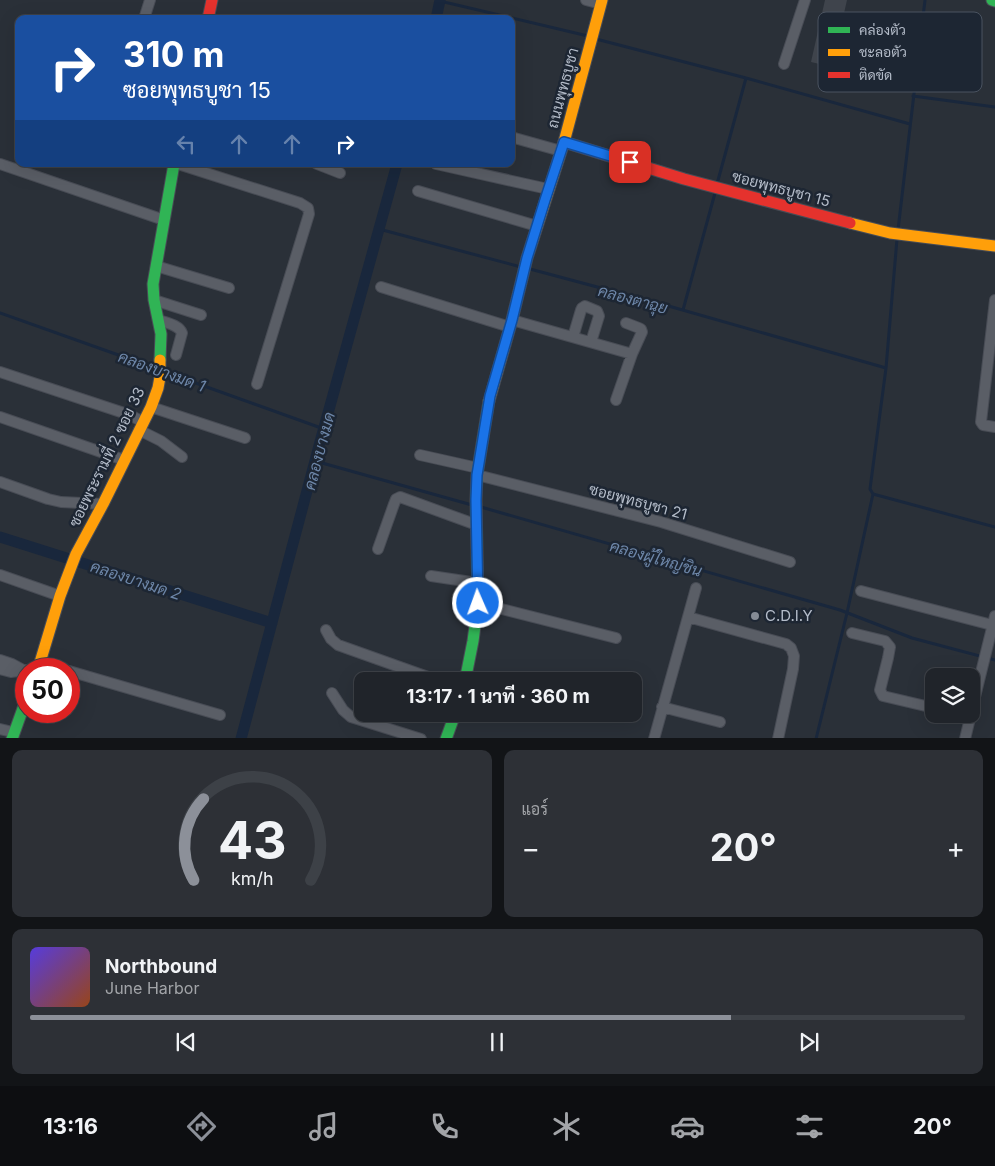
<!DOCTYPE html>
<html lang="th">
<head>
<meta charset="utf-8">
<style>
	body { margin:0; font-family:Inter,Sarabun,sans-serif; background:#2d3036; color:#f1f3f6; height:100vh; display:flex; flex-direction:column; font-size:19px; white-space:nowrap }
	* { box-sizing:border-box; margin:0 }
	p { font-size:16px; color:#a2a4a8 }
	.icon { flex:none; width:28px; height:28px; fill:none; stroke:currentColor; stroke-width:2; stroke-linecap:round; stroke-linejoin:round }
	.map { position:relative; height:738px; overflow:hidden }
	.panel { display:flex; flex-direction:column; gap:12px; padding:12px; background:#121417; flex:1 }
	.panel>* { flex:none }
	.top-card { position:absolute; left:15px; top:15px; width:500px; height:152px; border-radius:10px; box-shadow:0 5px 20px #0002,0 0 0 1px #3d4147; background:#1a4fa0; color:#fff; overflow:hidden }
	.fabs { position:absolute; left:925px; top:668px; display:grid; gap:10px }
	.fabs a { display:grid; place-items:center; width:55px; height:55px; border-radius:10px; background:#20242a; box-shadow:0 5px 20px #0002,0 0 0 1px #3d4147; font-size:25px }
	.speed { position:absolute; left:15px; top:658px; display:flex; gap:10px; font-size:25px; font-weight:700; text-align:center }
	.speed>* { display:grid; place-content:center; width:65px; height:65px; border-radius:50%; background:#20242a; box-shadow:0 5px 20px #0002,0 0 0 1px #3d4147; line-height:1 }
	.speed .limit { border:8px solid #d22; background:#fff; color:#111 }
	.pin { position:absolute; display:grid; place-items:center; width:42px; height:42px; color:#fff; margin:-21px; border-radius:10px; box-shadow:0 2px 8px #0006 }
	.me { position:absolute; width:55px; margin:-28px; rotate:358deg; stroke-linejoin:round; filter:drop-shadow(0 0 4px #0008) }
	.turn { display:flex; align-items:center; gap:18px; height:105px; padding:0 25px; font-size:22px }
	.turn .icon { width:65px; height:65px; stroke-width:2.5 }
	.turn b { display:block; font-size:35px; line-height:42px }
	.lanes { display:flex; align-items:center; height:48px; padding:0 25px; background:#0003; justify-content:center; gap:25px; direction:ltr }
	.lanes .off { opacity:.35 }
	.big { font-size:38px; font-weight:700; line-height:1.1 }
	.panel .card { flex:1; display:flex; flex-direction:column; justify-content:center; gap:8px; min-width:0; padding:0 18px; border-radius:10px; background:#2d3036 }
	.panel .dial { align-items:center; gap:0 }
	.dial svg { height:130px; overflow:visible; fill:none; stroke:#3d4147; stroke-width:7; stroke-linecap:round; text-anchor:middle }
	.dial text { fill:#f1f3f6; stroke:none }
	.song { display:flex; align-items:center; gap:15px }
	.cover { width:60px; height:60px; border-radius:8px; background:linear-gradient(135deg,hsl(250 70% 55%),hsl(20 70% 35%)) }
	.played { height:5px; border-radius:2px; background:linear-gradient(90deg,#8c9099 75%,#3d4147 75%) }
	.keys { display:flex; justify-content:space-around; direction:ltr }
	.heat { display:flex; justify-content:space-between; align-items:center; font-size:28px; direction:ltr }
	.panel .tiles { flex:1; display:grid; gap:12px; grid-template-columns:1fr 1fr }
	.card:last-child { grid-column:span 2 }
	.trip { position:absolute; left:354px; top:672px; width:288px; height:50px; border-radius:10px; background:#20242a; box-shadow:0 5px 20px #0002,0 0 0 1px #3d4147; font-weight:700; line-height:50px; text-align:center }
	.dock { display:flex; height:80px; justify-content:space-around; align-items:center; background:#0d0e11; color:#a2a4a8 }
	.dock .icon { width:35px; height:35px }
	.dock .selected { color:#8c9099 }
	.dock b { font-size:22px; color:#f1f3f6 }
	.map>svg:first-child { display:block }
</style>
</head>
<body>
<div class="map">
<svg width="995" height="739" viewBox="0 0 995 739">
	<rect width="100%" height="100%" fill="#2a3038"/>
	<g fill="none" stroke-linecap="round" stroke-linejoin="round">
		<!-- stream -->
		<path stroke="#19273c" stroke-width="3" d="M440 1 588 36
			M596 39 746 78 910 124
			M913 96 995 107
			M717 184 746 78
			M379 229 521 267
			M898 230 925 0
			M897 239 886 368 870 489 873 494 995 527
			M530 269 672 307 886 368
			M683 310 715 193
			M0 313 155 368
			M165 372 324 429
			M315 461 472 505
			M481 507 840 610 912 638 995 660
			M816 739 847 613 873 494"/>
		<!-- canal -->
		<path stroke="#19273c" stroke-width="11" d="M436 19 440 0
			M0 537 272 623
			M241 739 320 442 397 164"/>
	</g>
	<!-- building -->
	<path fill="#3f444c" d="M825 0H847L840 31 836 30 828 66 811 62Z"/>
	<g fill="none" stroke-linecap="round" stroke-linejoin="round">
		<defs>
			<path id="street" d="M586 0 601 4
				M144 19 150 0
				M784 64 805 0
				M511 137 561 151
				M0 164 164 220
				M178 164 300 203 308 208 309 214 257 384
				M317 164 340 173
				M436 164 548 189
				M418 191 537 226
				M156 266 229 288
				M381 287 510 327
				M154 300 201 315
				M995 300 981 422 983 425 995 427
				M159 320C167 323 179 325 182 333L176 355
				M512 320 632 354
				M573 337 581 310 582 308 585 306 597 311 599 316 591 342
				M0 372 130 415 143 422
				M616 400 632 354 642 332 641 329 639 328 626 323
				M151 407 245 438
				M0 417 124 460
				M139 430 161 441 182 457
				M420 455 478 468
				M477 475 661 522 790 562
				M0 482 48 499 61 502 103 504
				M378 549 394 504 396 499 400 497 477 525
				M0 575 60 596
				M431 576 478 583
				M861 591 992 625
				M478 603 616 638
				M688 617 786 644 791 648 794 656 793 669 778 739
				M326 630 331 639 338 645 439 681
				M852 633 885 641 890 647 888 658 880 690 883 696 934 708
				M0 660 12 664 23 670
				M36 667 40 664 58 669
				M0 669 11 672 26 670
				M69 671 220 715
				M332 693 343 710 351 717 421 739
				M662 707 720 722
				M971 713 995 616
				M0 729 13 732
				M654 739 696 588
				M965 739 971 714"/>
			<path id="fast" d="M992 0 995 1
				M160 360 161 334 154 300 153 284 174 164
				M465 681 473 641 478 603 476 500 477 475 489 401
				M12 739 26 700
				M446 739 455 714"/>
			<path id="slow" d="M850 223 890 233 995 246
				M489 401 512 320 527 258 564 142 602 0
				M38 669 60 596 76 554 103 504 151 407 158 388 160 377V360"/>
			<path id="jam" d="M208 19 212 0
				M564 142 684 179 850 223"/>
		</defs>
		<!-- street casing -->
		<use href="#street" stroke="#484c55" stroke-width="12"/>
		<!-- fast casing -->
		<use href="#fast" stroke="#484c55" stroke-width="13"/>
		<!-- slow casing -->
		<use href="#slow" stroke="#484c55" stroke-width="13"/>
		<!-- jam casing -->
		<use href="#jam" stroke="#484c55" stroke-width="13"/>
		<!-- street -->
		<use href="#street" stroke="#5a5e66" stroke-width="10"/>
		<!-- fast -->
		<use href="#fast" stroke="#30b455" stroke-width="11"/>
		<!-- slow -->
		<use href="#slow" stroke="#ff9f0a" stroke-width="11"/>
		<!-- jam -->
		<use href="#jam" stroke="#e5322d" stroke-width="11"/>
	</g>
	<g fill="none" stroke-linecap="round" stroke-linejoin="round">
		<defs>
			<path id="route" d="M478 603 476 500 477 475 490 396 512 320 527 258 545 200 564 142 630 162"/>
		</defs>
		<!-- route casing -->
		<use href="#route" stroke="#114b97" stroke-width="12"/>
		<!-- route -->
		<use href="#route" stroke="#1a73e8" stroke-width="9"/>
	</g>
	<!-- markers -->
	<circle fill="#848b96" stroke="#1d2633" stroke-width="2" cx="755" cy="616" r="5"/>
	<g text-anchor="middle" stroke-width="5" stroke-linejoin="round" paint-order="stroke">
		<!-- street labels -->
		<g font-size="15" fill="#b4bcc9" stroke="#1d2633">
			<text transform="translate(563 88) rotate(-75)" y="5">ถนนพุทธบูชา</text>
			<text transform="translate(781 189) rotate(15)" y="5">ซอยพุทธบูชา 15</text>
			<text transform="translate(107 457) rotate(-64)" y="5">ซอยพระรามที่ 2 ซอย 33</text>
			<text transform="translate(638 502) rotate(15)" y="5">ซอยพุทธบูชา 21</text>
		</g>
		<!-- poi labels -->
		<g font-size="15" fill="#b4bcc9" stroke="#1d2633" text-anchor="start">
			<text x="765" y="621">C.D.I.Y</text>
		</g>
		<!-- water labels -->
		<g font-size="16" font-style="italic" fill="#6d86a8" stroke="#1d2633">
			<text transform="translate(633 299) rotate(15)" y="6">คลองตาฉุย</text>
			<text transform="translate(162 371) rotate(20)" y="6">คลองบางมด 1</text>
			<text transform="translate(319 451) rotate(-75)" y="6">คลองบางมด</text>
			<text transform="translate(656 558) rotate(16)" y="6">คลองผู้ใหญ่ชิน</text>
			<text transform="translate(136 580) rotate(18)" y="6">คลองบางมด 2</text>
		</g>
	</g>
	<!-- legend -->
	<rect x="818" y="12" width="164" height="80" rx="8" fill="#1d2633" stroke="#4a5360" stroke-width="1"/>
	<rect x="828" y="27" width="22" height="6" fill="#30b455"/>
	<rect x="828" y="49" width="22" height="7" fill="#ff9f0a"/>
	<rect x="828" y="72" width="22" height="6" fill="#e5322d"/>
	<g font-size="14" fill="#b4bcc9">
		<text x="859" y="35">คล่องตัว</text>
		<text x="859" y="57">ชะลอตัว</text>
		<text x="859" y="80">ติดขัด</text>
	</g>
</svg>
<div class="fabs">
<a><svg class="icon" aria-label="layers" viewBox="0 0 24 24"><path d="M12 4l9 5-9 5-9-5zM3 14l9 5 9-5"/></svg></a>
</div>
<div class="speed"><div class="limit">50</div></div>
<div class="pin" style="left:630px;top:162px;background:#d93025"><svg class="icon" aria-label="arrive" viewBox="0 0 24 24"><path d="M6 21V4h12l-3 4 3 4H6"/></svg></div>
<svg class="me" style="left:478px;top:603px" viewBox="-20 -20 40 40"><circle r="17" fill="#1a73e8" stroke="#fff" stroke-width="3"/><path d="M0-11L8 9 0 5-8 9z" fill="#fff"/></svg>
<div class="trip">13:17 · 1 นาที · 360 m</div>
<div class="top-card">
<div class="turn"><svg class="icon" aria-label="right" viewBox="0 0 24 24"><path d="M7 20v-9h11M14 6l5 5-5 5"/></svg><div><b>310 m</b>ซอยพุทธบูชา 15</div></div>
<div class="lanes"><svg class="icon off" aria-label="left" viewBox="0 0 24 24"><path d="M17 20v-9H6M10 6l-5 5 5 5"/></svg><svg class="icon off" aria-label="ahead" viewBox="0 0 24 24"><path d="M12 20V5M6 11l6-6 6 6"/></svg><svg class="icon off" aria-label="ahead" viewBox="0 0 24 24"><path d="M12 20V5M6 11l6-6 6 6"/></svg><svg class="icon" aria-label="right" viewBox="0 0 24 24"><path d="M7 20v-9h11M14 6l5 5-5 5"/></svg></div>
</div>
</div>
<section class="panel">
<div class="tiles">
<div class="card dial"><svg viewBox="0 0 100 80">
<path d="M14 69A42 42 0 1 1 86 69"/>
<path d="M14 69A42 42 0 0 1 20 19" stroke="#8c9099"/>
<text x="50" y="56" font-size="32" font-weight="700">43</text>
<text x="50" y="72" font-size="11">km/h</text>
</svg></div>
<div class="card"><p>แอร์</p>
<div class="heat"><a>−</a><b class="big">20°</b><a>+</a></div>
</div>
<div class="card">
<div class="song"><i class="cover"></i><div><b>Northbound</b><p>June Harbor</p></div></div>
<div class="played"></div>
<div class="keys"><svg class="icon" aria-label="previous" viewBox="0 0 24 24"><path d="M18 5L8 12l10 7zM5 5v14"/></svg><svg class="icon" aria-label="pause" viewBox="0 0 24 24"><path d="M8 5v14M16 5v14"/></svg><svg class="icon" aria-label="next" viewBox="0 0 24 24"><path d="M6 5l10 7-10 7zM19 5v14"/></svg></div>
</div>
</div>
</section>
<nav class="dock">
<b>13:16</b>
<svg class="icon selected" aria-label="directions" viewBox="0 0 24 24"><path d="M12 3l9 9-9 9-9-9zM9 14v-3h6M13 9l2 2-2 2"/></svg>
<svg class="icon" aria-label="music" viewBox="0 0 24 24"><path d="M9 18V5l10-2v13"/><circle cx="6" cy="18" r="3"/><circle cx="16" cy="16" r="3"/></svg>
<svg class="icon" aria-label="phone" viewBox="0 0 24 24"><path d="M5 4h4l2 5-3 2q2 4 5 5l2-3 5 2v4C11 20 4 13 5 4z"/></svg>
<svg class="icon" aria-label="climate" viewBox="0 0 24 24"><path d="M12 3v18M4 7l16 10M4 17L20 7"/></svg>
<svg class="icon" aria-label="car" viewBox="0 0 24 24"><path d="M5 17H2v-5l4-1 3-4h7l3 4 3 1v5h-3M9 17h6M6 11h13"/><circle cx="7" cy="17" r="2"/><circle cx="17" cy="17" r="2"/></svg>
<svg class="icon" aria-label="filters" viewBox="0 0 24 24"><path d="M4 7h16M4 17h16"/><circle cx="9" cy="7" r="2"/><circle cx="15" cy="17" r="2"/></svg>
<b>20°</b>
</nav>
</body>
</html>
